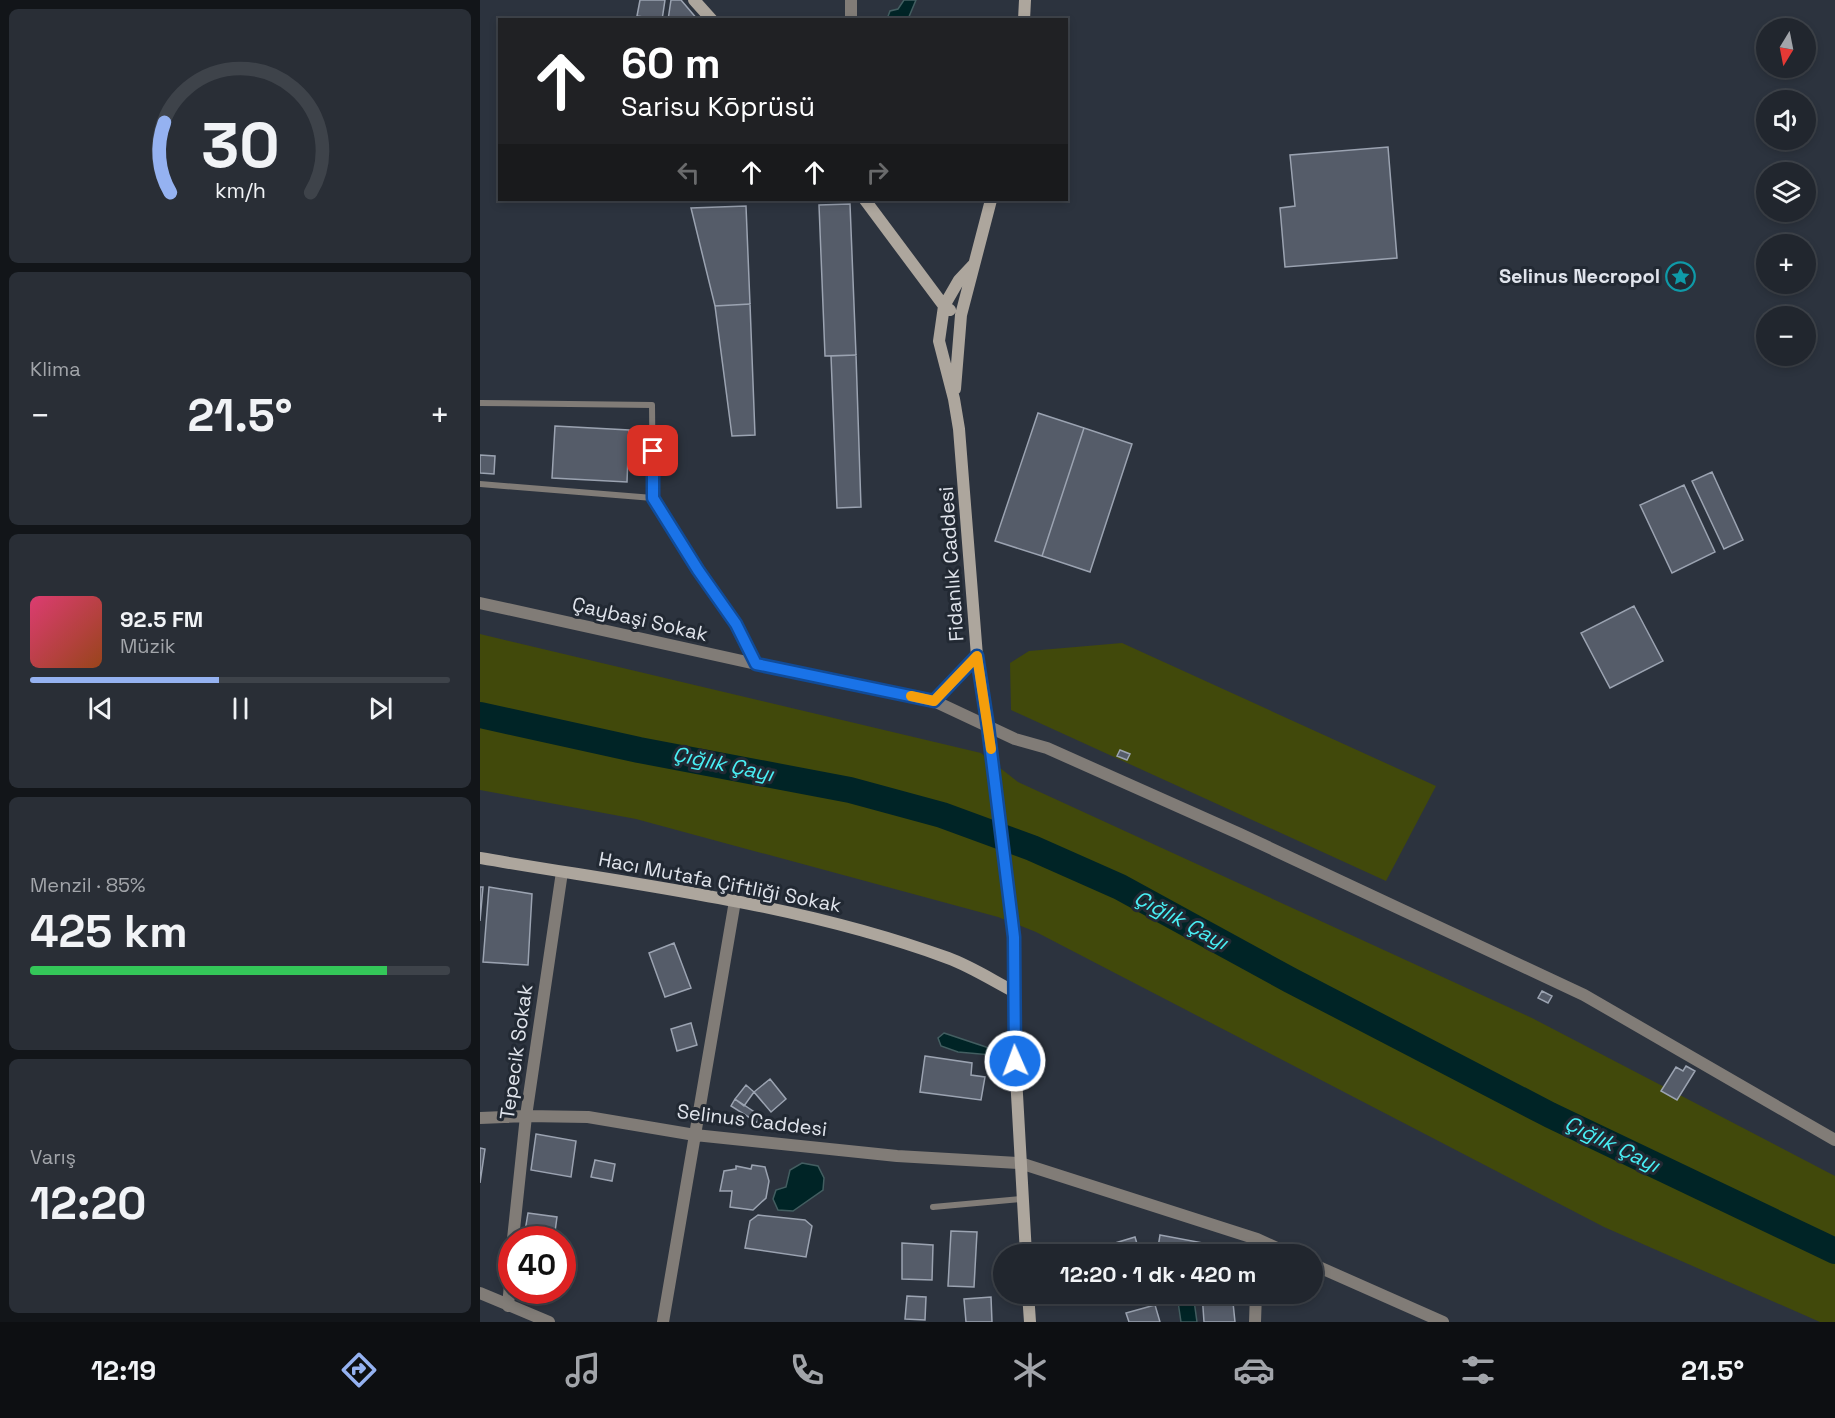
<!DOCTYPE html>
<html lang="tr">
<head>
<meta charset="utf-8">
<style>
	body { margin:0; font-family:"Space Grotesk",sans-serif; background:#292e36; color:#f1f3f6; height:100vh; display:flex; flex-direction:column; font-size:22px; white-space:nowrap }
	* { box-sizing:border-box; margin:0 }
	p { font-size:20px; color:#a2a5aa }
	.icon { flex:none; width:33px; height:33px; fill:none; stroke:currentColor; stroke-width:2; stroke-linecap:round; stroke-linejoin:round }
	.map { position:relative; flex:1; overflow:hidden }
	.side { display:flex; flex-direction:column; gap:9px; padding:9px; background:#121519; width:480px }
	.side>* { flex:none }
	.top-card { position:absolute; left:18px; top:18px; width:570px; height:183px; border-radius:0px; box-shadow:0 3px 9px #0003,0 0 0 2px #3e434a; background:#202124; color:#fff; overflow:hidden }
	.needle { width:39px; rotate:190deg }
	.buttons { position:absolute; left:1276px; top:18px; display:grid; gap:12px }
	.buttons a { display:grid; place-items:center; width:60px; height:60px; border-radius:50%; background:#21262e; box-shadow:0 3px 9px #0003,0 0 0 2px #3e434a; font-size:30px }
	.speed { position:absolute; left:18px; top:1226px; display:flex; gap:12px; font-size:30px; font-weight:700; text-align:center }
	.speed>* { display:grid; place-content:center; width:78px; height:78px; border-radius:50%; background:#21262e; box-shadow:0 3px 9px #0003,0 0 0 2px #3e434a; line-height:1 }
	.speed .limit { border:9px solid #d22; background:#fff; color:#111 }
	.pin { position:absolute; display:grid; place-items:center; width:51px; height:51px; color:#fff; margin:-26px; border-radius:12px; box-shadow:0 3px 9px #0006 }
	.me { position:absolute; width:66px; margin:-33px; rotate:358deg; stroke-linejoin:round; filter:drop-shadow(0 0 4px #0008) }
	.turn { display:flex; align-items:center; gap:21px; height:126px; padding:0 24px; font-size:27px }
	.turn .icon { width:78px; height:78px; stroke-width:2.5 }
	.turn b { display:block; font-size:42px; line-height:51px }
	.lanes { display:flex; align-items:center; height:57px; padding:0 24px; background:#0003; justify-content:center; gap:30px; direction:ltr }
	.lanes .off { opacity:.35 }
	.big { font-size:45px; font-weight:700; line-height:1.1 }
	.side .tile { flex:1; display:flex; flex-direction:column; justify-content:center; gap:9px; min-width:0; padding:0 21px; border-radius:9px; background:#292e36 }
	.side .dial { align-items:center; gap:0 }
	.dial svg { height:156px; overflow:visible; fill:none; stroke:#3e434a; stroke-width:7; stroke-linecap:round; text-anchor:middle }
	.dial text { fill:#f1f3f6; stroke:none }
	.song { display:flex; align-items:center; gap:18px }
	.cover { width:72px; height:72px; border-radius:9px; background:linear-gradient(135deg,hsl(340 70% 55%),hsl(20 70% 35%)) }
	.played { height:6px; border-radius:3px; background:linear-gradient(90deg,#95b2f1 45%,#3e434a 45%) }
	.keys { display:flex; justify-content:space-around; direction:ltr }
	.heat { display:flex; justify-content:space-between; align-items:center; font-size:33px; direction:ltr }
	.charge { height:9px; border-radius:4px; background:linear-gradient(90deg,#34c759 85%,#3e434a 0) }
	.trip { position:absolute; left:513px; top:1244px; width:330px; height:60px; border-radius:30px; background:#21262e; box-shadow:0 3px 9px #0003,0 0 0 2px #3e434a; font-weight:700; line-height:60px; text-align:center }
	.dock { display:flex; height:96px; justify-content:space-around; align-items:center; background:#0d0f12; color:#a2a5aa }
	.dock .icon { width:42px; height:42px }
	.dock .selected { color:#95b2f1 }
	.dock b { font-size:27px; color:#f1f3f6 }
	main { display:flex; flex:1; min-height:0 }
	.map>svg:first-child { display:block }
</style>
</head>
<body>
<main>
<section class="side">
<div class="tile dial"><svg viewBox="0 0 100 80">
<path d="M14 69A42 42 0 1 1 86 69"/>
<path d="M14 69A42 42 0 0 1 11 33" stroke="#95b2f1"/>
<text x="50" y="56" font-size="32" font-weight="700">30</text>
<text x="50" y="72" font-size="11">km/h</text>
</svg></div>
<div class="tile"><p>Klima</p>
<div class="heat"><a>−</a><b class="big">21.5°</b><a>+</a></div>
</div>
<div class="tile">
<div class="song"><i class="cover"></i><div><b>92.5 FM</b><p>Müzik</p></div></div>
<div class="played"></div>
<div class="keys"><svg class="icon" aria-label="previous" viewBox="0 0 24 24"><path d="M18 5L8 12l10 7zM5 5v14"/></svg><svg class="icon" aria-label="pause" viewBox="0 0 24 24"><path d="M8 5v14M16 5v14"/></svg><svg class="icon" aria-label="next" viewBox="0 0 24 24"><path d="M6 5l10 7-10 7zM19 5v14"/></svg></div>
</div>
<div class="tile"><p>Menzil · 85%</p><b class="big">425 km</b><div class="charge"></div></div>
<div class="tile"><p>Varış</p><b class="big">12:20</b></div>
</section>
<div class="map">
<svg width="1355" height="1322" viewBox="0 0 1355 1322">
	<rect width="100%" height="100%" fill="#2c333e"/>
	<!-- green -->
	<path fill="#41490b" d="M0 634 501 753 538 782 1052 1018 1355 1176V1322H1340L1124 1227 556 932 518 917 156 819 0 790Z
		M642 643 956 786 906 881 531 710 530 663 549 651Z"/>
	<!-- water -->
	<path fill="#002426" stroke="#435e61" stroke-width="1.5" d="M424 0H436L428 19H407L410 11 418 9Z
		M464 1033 506 1047 511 1050V1055L478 1052 461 1046 458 1038Z
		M322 1163 338 1166 344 1178 343 1190 313 1211 298 1210 293 1199 296 1190 306 1187 310 1170Z
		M713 1293 717 1322H701L697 1295Z"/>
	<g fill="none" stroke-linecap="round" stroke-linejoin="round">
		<!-- river -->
		<path stroke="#002426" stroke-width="26" d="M0 715 159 750 370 790 462 815 552 848 640 887 810 980 1070 1115 1355 1251"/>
	</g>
	<!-- building -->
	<path fill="#555c69" stroke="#9ba3b1" stroke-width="1.5" d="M160 0H185L182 20 157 16Z
		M191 0H201L218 20H188Z
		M908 147 917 258 805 267 800 208 815 206 810 155Z
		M370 204 376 355 345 356 339 205Z
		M266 206 270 304 235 306 211 208Z
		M270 304 275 435 252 436 235 306Z
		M376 355 381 507 357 508 351 356Z
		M558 413 604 428 562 556 515 541Z
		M75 426 149 430 147 482 72 478Z
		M604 428 652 444 610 572 562 556Z
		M0 455 15 456 14 474 0 473Z
		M1232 472 1263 540 1244 549 1212 481Z
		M1204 485 1235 552 1192 573 1160 505Z
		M1154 606 1183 661 1130 688 1101 633Z
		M640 750 650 754 647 760 637 756Z
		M0 887H3L0 921Z
		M9 887 52 894 48 965 3 962Z
		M194 943 211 988 185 997 169 953Z
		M1062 991 1072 996 1068 1003 1058 998Z
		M211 1023 217 1045 197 1051 191 1029Z
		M445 1056 492 1063 491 1075 505 1077 501 1100 440 1092Z
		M1206 1066 1215 1071 1197 1100 1181 1091 1196 1067 1203 1071Z
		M290 1079 306 1099 291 1112 274 1092Z
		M266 1085 274 1092 264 1106 255 1099Z
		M255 1099 282 1117 278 1123 251 1106Z
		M56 1134 96 1141 91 1177 51 1170Z
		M0 1148 5 1149 0 1183Z
		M115 1160 135 1164 132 1181 111 1177Z
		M272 1165 285 1167 289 1181 286 1198 273 1210 250 1207 252 1191H240L244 1171 256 1169V1166L271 1169Z
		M48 1213 77 1217 74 1239 44 1237Z
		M278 1215 325 1220 332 1226 326 1257 265 1248 270 1221Z
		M471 1231 497 1232 494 1287 468 1286Z
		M680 1235 750 1248 749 1254H677Z
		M655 1237 660 1254H628L625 1246Z
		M422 1243 453 1245 452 1280 422 1279Z
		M640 1293H656L642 1298Z
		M722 1293H752L755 1322H724Z
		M427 1296 446 1297 445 1320 425 1319Z
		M511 1297 512 1322H486L484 1299Z
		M675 1305 680 1322H649L646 1313Z"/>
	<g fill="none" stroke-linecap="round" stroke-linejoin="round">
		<!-- lane -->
		<path stroke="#817c77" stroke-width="6" d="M0 403 172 405 173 498 218 570 257 624 276 664
			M0 484 173 498
			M453 1207 542 1199"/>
		<!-- street -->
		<path stroke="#817c77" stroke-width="12" d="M371 0V20
			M0 603 276 664 454 701
			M497 656 454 701 535 739 567 748 760 834 1104 995 1355 1140
			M0 1118 46 1116 108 1117 215 1135 417 1156 540 1163 777 1239 810 1254
			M33 1239 46 1116 82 872
			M832 1264 963 1322
			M0 1293 69 1322
			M28 1306 32 1263
			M183 1322 255 901
			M775 1322 776 1293"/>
		<!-- secondary -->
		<path stroke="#ada69d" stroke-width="12" d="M214 0 232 20
			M544 20 545 0
			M385 200 464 306 470 310
			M494 264 479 280 464 306 459 341 474 399 479 429 497 656 508 727 534 937V1041L546 1254
			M475 389 481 315 511 200
			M0 858C156 885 318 903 468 958 490 966 512 980 533 991
			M548 1293 550 1322"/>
	</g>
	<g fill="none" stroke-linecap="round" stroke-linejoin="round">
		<defs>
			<path id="route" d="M173 451V498L218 570 256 624 276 664 454 701 497 656 508 727 534 937 535 1061"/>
		</defs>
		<!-- route casing -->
		<use href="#route" stroke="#114b97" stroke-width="15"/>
		<!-- route -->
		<use href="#route" stroke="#1a73e8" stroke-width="10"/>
		<!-- slow -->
		<path stroke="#f59e0b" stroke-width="10" d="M431 696 454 701 497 656 511 749"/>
	</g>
	<!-- icons -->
	<defs>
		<symbol id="sight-ring" viewBox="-11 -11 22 22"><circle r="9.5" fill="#222933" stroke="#0f9aa8" stroke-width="1.5"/><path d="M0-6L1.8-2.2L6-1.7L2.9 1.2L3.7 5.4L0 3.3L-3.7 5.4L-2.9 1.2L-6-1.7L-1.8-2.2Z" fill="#0f9aa8"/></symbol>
	</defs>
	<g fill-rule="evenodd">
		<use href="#sight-ring" x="1184" y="260" width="33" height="33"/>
	</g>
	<g text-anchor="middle" stroke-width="6" stroke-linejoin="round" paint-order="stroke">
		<!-- poi labels -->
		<g font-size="20" font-weight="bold" fill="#e0e4ec" stroke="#222933" text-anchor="end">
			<text x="1180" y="283">Selinus Necropol</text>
		</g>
		<!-- street labels -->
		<g font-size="20" fill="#e0e4ec" stroke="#222933">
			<text transform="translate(471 564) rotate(-94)" y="7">Fidanlık Caddesi</text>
			<text transform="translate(160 619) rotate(13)" y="7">Çaybaşi Sokak</text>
			<text transform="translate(240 882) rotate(11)" y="7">Hacı Mutafa Çiftliği Sokak</text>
			<text transform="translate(36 1052) rotate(-82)" y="7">Tepecik Sokak</text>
			<text transform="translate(272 1120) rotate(7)" y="7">Selinus Caddesi</text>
		</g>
		<!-- water labels -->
		<g font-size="21" font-style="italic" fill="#49eff5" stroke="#222933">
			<text transform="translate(243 764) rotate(12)" y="7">Çığlık Çayı</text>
			<text transform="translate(701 920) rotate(28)" y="7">Çığlık Çayı</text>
			<text transform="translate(1132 1144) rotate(26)" y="7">Çığlık Çayı</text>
		</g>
	</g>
</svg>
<div class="buttons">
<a><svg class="needle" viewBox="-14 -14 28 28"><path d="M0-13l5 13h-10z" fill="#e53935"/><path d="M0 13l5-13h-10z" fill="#a2a5aa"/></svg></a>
<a><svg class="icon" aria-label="sound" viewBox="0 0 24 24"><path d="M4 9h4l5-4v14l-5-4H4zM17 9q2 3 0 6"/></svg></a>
<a><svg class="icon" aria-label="layers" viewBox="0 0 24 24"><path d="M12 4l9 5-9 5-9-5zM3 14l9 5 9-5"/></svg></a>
<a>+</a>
<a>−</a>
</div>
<div class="speed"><div class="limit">40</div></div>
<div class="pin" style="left:173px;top:451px;background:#d93025"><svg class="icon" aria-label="arrive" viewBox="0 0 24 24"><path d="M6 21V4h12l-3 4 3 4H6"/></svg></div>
<svg class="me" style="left:535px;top:1061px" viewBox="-20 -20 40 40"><circle r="17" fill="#1a73e8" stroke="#fff" stroke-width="3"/><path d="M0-11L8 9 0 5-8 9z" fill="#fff"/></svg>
<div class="trip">12:20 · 1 dk · 420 m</div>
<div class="top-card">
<div class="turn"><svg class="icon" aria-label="ahead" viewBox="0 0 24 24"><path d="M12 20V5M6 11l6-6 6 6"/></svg><div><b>60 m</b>Sarisu Kōprüsü</div></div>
<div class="lanes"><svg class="icon off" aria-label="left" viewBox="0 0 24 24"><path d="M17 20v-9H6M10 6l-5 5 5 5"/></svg><svg class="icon" aria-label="ahead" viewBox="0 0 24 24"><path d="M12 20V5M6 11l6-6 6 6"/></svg><svg class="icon" aria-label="ahead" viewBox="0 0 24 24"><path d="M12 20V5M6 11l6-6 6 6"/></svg><svg class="icon off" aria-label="right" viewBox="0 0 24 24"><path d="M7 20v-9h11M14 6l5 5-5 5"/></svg></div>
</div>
</div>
</main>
<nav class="dock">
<b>12:19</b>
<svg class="icon selected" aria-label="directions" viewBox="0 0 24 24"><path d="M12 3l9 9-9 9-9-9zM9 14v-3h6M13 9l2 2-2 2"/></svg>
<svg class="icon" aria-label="music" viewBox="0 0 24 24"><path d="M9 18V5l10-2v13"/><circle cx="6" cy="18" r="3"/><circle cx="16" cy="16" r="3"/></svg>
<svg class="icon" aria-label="phone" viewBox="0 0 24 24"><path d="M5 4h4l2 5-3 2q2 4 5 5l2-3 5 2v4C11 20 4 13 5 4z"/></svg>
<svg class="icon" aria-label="climate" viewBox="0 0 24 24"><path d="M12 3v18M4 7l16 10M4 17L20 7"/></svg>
<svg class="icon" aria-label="car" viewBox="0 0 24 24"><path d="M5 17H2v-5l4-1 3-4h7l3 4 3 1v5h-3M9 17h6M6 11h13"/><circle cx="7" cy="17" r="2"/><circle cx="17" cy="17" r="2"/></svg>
<svg class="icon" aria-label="filters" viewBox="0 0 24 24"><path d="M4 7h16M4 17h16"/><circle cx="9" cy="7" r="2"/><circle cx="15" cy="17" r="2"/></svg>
<b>21.5°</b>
</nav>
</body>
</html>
